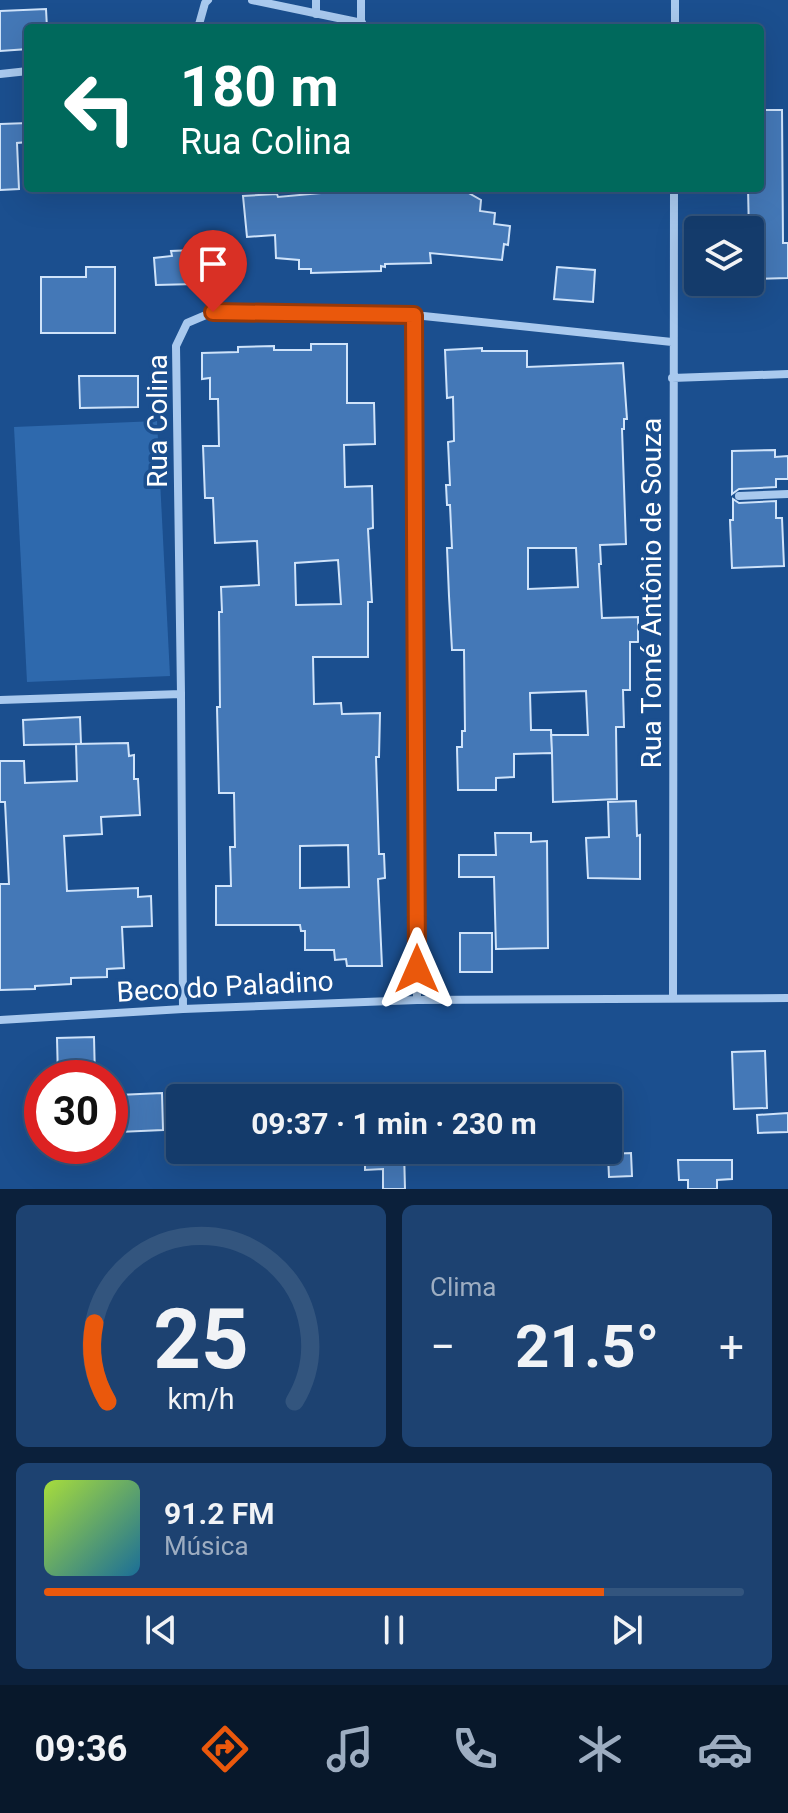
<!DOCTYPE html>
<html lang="pt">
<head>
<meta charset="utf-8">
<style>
	body { margin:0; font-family:Roboto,sans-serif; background:#1d4271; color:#f1f3f6; height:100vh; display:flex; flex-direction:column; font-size:30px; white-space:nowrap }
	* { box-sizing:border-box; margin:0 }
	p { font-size:26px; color:#9dadc1 }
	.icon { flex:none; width:44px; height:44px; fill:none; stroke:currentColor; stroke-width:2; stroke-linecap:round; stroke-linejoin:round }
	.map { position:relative; height:1189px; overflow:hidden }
	.sheet { display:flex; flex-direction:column; gap:16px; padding:16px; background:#0b203b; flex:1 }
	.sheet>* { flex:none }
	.hud { position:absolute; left:24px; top:24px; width:740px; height:168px; border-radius:8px; box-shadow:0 8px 32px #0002,0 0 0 2px #33557e; background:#00695c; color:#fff; overflow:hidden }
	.buttons { position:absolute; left:684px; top:216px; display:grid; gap:16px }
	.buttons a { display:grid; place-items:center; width:80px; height:80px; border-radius:8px; background:#143b6b; box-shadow:0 8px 32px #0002,0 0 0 2px #33557e; font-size:40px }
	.speed { position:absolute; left:24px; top:1060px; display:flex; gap:16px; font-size:40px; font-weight:700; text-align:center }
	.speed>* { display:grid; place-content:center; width:104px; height:104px; border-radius:50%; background:#143b6b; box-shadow:0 8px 32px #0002,0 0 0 2px #33557e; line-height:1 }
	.speed .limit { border:12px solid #d22; background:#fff; color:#111 }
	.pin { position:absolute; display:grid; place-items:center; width:68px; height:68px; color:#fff; margin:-82px -34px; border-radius:50% 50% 50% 0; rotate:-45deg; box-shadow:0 0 8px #0007 }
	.pin .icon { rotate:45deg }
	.me { position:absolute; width:88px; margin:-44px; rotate:0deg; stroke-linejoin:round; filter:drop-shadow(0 0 6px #0008) }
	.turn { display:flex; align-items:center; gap:28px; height:168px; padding:0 24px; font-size:36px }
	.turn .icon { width:104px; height:104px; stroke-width:2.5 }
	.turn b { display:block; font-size:56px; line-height:68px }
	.big { font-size:60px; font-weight:700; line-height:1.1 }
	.sheet .widget { flex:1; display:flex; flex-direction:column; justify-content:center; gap:12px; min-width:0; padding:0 28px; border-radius:12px; background:#1d4271 }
	.sheet .dial { align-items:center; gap:0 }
	.dial svg { height:208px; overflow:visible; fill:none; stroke:#33557e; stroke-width:7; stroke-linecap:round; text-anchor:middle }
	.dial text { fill:#f1f3f6; stroke:none }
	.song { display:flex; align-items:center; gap:24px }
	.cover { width:96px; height:96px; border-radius:12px; background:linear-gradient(135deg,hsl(80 70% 55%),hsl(200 70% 35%)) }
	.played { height:8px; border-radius:4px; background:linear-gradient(90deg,#ea580c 80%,#33557e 80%) }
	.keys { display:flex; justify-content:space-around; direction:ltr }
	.heat { display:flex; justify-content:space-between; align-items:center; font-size:44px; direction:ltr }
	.sheet .tiles { flex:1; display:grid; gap:16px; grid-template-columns:1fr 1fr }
	.widget:last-child { grid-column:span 2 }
	.trip { position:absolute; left:166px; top:1084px; width:456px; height:80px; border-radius:8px; background:#143b6b; box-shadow:0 8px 32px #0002,0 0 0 2px #33557e; font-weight:700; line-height:80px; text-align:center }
	.tab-bar { display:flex; height:128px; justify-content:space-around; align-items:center; background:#08182b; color:#9dadc1 }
	.tab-bar .icon { width:56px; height:56px }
	.tab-bar .current { color:#ea580c }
	.tab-bar b { font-size:36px; color:#f1f3f6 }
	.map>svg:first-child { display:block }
</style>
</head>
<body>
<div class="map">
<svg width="788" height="1189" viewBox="0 0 788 1189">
	<rect width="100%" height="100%" fill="#1b4f8f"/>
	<!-- green -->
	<path fill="#2e69ad" d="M157 421 170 676 27 682 14 427Z"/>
	<!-- building -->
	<path fill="#4478b7" stroke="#cfe3fa" stroke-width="2" fill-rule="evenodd" d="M46 9 47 28H28V49L0 51V11Z
		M760 110H782L783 243H788V278L750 279 748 188H760Z
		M28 123V142L17 143 19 189 0 190V124Z
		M453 190 465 191 481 200 480 211 495 213 494 224 510 226 508 245 504 244 502 260 430 253 431 263 385 264V267L381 266V271L311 273V269H299V260L276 258 275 235 247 237 243 196 277 194 278 197 332 192 452 193Z
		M195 250V284L156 285 154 258 172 256 171 251Z
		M86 267H115V333H41V277H86Z
		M557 267 595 270 593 302 554 299Z
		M311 344H347V403H374L375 444 344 445 345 487 372 486 373 528 368 529 372 602H368V657H313L314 704 341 703 342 714 380 713 379 757H376L379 854H384L385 878 378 879 382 966H347L346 959 335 960 334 950H305V931H301L300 925H216V886H231L230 847H235L234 793H219L217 707H220L219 612H222L221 587 259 585 257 541 215 543 213 498H205L203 446H219L218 399H210V378L202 379V353L238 352V347L274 346V350H311ZM338 560 341 604 296 605 295 563ZM348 845 349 887 300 888V846Z
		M482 348V351H527V367L623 363 627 419H624V429H622L626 544 600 545 601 564H599L602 618 638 617V642H630V690H623L624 727H616L617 799 553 802 552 753 514 754V777L496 778V790H458L457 747H462V731H465L464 650H452L449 596 447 548H452L450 505H447L446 485H450L448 442 454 441 453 397 447 398 445 350ZM528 548H576L578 587 528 589ZM586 691 588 735H551L552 752 551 730H531L530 693Z
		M79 376H138V407L80 408Z
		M775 450V457L788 456V479H776V487L739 489 732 494V451Z
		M733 499 739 503 776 501V518H782L784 566 732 568 730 520H733Z
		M80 717 81 744 24 745 23 720Z
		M128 743 129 756 134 755V779H138L140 815 101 817 102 834 64 836 67 891 138 888V897L151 896 152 926 122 927 124 968 107 969V977L71 978V984L35 986V989L0 990V884H9L5 802H0V761H24L25 783 77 781 76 744Z
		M636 801 637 836 640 835V879L588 878 586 838 609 837 608 802Z
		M495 833H531V842L547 841 548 948 496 949 494 877H459V855H496Z
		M460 933H492V972H460Z
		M94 1037 95 1078H58L57 1038Z
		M765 1051 767 1108 734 1109 732 1052Z
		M162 1093 163 1130 119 1132 118 1095Z
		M788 1113V1132L758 1133 757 1115Z
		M365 1150H404L405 1189H383V1169L365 1170Z
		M631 1153 632 1176 609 1177 608 1154Z
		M678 1160H732V1179L717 1180V1189H688V1180H679Z"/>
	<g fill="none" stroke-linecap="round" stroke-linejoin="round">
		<!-- minor -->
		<path stroke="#a9c9ee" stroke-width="8" d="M252 0 362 23
			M316 0V14
			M361 27V0
			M198 28 205 3 208 0
			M675 28V0
			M0 74 28 71
			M414 315 417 1000
			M672 378 788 374
			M739 496 788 494
			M0 700 181 694
			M673 997 674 188
			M183 1009 181 694 176 346 187 323 213 312 414 315 672 342
			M0 1020 183 1009 417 1000 788 998"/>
	</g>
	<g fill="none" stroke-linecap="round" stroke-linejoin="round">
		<defs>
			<path id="route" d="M213 312 414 315 417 969"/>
		</defs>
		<!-- route casing -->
		<use href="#route" stroke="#983908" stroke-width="20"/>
		<!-- route -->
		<use href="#route" stroke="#ea580c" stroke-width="14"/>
	</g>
	<g text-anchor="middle" stroke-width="7" stroke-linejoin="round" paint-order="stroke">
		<!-- street labels -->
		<g font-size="28" fill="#fff" stroke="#1b4f8f">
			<text transform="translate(157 421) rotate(-90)" y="10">Rua Colina</text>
			<text transform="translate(651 593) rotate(-90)" y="10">Rua Tomé Antônio de Souza</text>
			<text transform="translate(225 986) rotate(-3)" y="10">Beco do Paladino</text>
		</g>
	</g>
</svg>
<div class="buttons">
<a><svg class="icon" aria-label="layers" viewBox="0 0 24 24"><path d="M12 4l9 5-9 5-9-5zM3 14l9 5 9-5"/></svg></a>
</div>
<div class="speed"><div class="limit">30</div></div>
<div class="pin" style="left:213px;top:312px;background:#d93025"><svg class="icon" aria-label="arrive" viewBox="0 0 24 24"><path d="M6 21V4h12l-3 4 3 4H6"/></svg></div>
<svg class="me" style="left:417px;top:969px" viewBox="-20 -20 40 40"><path d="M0-17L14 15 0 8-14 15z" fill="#ea580c" stroke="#fff" stroke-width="4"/></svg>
<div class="trip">09:37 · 1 min · 230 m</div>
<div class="hud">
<div class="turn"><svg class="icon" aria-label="left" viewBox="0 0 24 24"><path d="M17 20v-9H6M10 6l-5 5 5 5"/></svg><div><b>180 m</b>Rua Colina</div></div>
</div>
</div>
<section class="sheet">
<div class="tiles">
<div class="widget dial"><svg viewBox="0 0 100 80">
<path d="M14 69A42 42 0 1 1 86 69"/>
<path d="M14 69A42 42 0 0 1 9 39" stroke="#ea580c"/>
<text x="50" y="56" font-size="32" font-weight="700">25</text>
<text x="50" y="72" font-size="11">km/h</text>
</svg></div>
<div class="widget"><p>Clima</p>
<div class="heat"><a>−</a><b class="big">21.5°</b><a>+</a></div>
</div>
<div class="widget">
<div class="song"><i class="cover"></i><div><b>91.2 FM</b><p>Música</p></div></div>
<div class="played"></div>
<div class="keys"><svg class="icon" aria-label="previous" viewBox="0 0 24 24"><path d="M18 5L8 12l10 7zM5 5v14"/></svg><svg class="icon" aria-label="pause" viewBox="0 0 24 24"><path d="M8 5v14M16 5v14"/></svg><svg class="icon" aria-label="next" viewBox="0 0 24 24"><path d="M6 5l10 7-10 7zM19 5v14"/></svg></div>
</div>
</div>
</section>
<nav class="tab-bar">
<b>09:36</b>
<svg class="icon current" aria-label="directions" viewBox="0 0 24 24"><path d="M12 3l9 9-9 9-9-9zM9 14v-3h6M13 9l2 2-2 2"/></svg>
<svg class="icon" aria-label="music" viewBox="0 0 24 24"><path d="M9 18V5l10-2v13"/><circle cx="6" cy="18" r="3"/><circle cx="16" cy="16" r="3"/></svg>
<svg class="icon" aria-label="phone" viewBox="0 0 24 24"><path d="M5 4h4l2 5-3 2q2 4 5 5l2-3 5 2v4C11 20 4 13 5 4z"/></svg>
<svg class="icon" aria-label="climate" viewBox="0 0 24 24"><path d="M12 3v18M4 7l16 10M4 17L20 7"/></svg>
<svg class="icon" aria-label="car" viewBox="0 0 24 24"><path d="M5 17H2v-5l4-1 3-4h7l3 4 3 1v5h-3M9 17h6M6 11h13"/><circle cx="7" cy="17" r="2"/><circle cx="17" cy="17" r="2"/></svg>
</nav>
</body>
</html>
